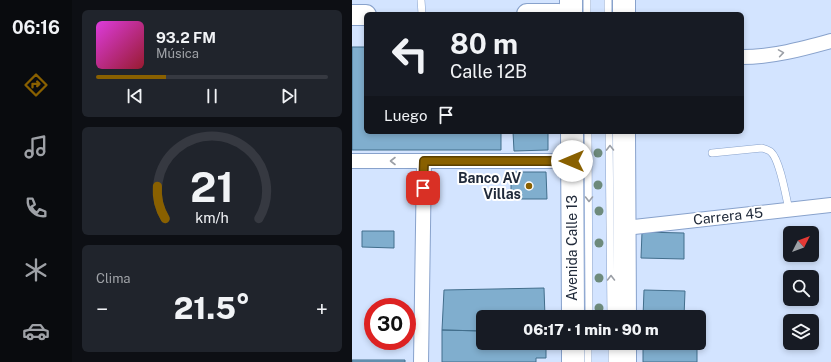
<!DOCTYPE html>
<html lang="es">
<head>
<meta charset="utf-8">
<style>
	body { margin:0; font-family:"Public Sans",sans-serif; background:#20242c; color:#f1f3f6; height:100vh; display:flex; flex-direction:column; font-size:15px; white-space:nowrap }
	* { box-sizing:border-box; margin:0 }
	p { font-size:13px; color:#9ea1a6 }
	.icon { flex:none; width:22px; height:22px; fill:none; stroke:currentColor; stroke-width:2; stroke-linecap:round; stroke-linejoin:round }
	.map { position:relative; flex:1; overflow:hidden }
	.drawer { display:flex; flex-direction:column; gap:10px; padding:10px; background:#0d0f14; width:280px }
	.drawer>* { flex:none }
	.top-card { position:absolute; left:12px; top:12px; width:380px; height:122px; border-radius:6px; box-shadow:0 2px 6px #0003; background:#171b24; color:#f1f3f6; overflow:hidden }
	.needle { width:26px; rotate:48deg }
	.buttons { position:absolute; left:431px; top:226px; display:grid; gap:8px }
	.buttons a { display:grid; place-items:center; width:36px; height:36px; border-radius:6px; background:#171b24; box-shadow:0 2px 6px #0003; font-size:20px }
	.speed { position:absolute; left:12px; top:298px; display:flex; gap:8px; font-size:20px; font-weight:700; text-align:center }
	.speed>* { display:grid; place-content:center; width:52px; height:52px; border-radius:50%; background:#171b24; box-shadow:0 2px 6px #0003; line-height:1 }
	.speed .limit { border:6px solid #d22; background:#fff; color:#111 }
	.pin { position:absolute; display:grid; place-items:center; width:34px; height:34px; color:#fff; margin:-17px; border-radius:8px; box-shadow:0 2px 6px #0006 }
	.me { position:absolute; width:44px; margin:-22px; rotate:270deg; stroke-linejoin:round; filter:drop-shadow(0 0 3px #0008) }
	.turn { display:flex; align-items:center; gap:14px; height:84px; padding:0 20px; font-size:18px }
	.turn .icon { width:52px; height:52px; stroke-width:2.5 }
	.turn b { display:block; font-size:28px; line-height:34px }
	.then { display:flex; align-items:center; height:38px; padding:0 20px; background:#0003; gap:8px; font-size:15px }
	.big { font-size:30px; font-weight:800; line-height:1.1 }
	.drawer .widget { flex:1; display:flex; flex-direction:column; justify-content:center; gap:6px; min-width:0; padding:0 14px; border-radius:6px; background:#20242c }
	.drawer .dial { align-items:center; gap:0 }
	.dial svg { height:104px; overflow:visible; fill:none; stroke:#363941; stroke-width:7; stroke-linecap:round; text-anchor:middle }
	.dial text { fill:#f1f3f6; stroke:none }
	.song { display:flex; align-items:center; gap:12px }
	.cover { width:48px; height:48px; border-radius:6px; background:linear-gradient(135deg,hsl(300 70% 55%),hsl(350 70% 35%)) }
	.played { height:4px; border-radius:2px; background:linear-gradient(90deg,#896000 30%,#363941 30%) }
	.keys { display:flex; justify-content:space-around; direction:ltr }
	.heat { display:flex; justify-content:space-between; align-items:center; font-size:22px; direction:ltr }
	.trip { position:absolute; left:124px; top:310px; width:230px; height:40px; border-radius:6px; background:#171b24; box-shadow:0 2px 6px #0003; font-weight:800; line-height:40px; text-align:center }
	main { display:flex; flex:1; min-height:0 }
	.tabs { display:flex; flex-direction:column; width:72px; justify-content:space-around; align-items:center; background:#090b0e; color:#9ea1a6 }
	.tabs .icon { width:28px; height:28px }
	.tabs .on { color:#896000 }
	.tabs b { font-size:18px; color:#f1f3f6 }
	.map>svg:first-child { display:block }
</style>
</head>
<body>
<main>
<nav class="tabs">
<b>06:16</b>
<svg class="icon on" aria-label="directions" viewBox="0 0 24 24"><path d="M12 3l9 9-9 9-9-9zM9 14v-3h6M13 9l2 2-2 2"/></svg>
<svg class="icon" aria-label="music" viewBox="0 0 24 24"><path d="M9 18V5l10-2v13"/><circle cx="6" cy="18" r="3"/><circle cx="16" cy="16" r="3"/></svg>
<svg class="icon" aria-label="phone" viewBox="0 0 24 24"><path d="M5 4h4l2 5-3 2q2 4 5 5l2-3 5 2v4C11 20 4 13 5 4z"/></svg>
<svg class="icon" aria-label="climate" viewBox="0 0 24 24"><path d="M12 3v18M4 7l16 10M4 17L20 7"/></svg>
<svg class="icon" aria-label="car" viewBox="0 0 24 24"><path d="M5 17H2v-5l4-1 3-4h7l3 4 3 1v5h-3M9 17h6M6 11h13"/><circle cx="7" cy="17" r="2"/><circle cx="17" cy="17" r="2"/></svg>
</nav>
<section class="drawer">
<div class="widget">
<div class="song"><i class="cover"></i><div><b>93.2 FM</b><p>Música</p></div></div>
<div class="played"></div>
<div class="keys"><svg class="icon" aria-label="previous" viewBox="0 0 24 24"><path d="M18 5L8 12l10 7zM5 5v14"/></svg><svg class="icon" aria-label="pause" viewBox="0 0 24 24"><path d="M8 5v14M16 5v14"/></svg><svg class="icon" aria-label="next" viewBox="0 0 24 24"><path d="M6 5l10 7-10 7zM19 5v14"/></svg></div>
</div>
<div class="widget dial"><svg viewBox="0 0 100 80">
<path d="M14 69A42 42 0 1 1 86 69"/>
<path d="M14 69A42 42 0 0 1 8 44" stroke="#896000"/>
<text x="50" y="56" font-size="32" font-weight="700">21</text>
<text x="50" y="72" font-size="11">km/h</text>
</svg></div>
<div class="widget"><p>Clima</p>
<div class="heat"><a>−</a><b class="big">21.5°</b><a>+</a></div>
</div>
</section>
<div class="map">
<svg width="479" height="362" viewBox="0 0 479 362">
	<rect width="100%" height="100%" fill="#d3e4ff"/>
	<!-- building -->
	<path fill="#80aece" stroke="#426e8c" d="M0 47H14V132H149V150H0Z
		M161 132H196V150L162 151Z
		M159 172H194L195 199H159Z
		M10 231H42V248L10 247Z
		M290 232 332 233V259L289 258Z
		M192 288 193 317H131V331L90 330 92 290Z
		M292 290 333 291 332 317H291Z
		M90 330 131 331V343H194V358H184V362H90Z
		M291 343H345V362H291Z
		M0 360H53V362H0Z"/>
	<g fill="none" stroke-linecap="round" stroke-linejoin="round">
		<defs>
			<path id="lane" d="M69 0 70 14
				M235 0V14
				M256 0V14
				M236 132 237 317
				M257 132 259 317
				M360 153 410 148C413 149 417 150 419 152 428 160 434 197 437 210
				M260 343V362
				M236 362V343"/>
			<path id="street" d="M390 57C421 57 450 49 479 41
				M0 161H220
				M273 228 479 205
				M69 362 72 161"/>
			<path id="secondary" d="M175 14H207
				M0 15H14"/>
			<path id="primary" d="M219 0V14
				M272 0V14
				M220 132 221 317
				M272 132 273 317
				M221 343V362
				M273 362V343"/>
		</defs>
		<!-- lane casing -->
		<use href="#lane" stroke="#88a2cc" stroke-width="8"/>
		<!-- street casing -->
		<use href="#street" stroke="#88a2cc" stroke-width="16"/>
		<!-- secondary casing -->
		<use href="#secondary" stroke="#88a2cc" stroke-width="22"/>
		<!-- primary casing -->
		<use href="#primary" stroke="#88a2cc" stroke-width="24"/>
		<!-- lane -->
		<use href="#lane" stroke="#fff" stroke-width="7"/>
		<!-- street -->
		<use href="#street" stroke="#fff" stroke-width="14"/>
		<!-- secondary -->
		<use href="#secondary" stroke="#fff" stroke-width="20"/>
		<!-- primary -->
		<use href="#primary" stroke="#fff" stroke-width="22"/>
	</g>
	<!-- trees -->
	<g fill="#6d8a7b">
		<circle cx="246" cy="153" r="4.5"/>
		<circle cx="246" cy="185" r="4.5"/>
		<circle cx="247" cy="211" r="4.5"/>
		<circle cx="247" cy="243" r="4.5"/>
		<circle cx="247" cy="278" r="4.5"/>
		<circle cx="247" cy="308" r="4.5"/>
	</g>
	<!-- one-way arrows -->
	<defs><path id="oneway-chevron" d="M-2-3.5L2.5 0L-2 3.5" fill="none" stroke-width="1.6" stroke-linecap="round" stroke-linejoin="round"/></defs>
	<g stroke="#9b9fa6">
		<use href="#oneway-chevron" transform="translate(429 53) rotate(-9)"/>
		<use href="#oneway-chevron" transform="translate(258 148) rotate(-91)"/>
		<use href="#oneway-chevron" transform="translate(41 161) rotate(-180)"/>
		<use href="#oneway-chevron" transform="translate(237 199) rotate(90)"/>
		<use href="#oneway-chevron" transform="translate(259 278) rotate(-90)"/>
	</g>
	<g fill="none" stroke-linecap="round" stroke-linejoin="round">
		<defs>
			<path id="route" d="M71 188 72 161H220"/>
		</defs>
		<!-- route casing -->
		<use href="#route" stroke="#593e00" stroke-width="10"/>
		<!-- route -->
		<use href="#route" stroke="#896000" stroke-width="7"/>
	</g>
	<!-- markers -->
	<circle fill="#896000" stroke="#fff" stroke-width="1.5" cx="177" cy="186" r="4"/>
	<g text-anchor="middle" stroke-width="4" stroke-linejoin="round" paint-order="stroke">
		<!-- poi labels -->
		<g font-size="14" font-weight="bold" fill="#202a3a" stroke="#fff" text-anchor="end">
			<text x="169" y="183">Banco AV<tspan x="169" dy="16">Villas</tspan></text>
		</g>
		<!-- street labels -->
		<g font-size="14" fill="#202a3a" stroke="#fff">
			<text transform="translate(376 216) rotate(-6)" y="5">Carrera 45</text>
			<text transform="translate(220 248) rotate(-90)" y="5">Avenida Calle 13</text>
		</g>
	</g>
</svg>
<div class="buttons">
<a><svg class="needle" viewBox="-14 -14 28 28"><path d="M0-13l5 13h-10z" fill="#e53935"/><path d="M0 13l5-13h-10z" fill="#9ea1a6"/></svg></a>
<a><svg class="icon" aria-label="search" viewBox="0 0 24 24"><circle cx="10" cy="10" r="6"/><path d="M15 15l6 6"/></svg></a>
<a><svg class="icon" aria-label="layers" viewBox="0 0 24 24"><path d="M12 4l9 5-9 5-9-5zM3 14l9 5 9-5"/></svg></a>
</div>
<div class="speed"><div class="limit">30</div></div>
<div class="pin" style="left:71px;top:188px;background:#d93025"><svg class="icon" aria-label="arrive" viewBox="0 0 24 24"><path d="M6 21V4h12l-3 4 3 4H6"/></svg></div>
<svg class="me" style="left:220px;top:161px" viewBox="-20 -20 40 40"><circle r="19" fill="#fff"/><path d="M0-13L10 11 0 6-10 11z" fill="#896000"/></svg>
<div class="trip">06:17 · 1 min · 90 m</div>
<div class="top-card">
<div class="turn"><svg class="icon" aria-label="left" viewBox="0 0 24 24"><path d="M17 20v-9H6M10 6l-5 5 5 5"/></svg><div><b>80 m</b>Calle 12B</div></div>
<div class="then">Luego<svg class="icon" aria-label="arrive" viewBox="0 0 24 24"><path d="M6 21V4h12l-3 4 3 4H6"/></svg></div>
</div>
</div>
</main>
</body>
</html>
